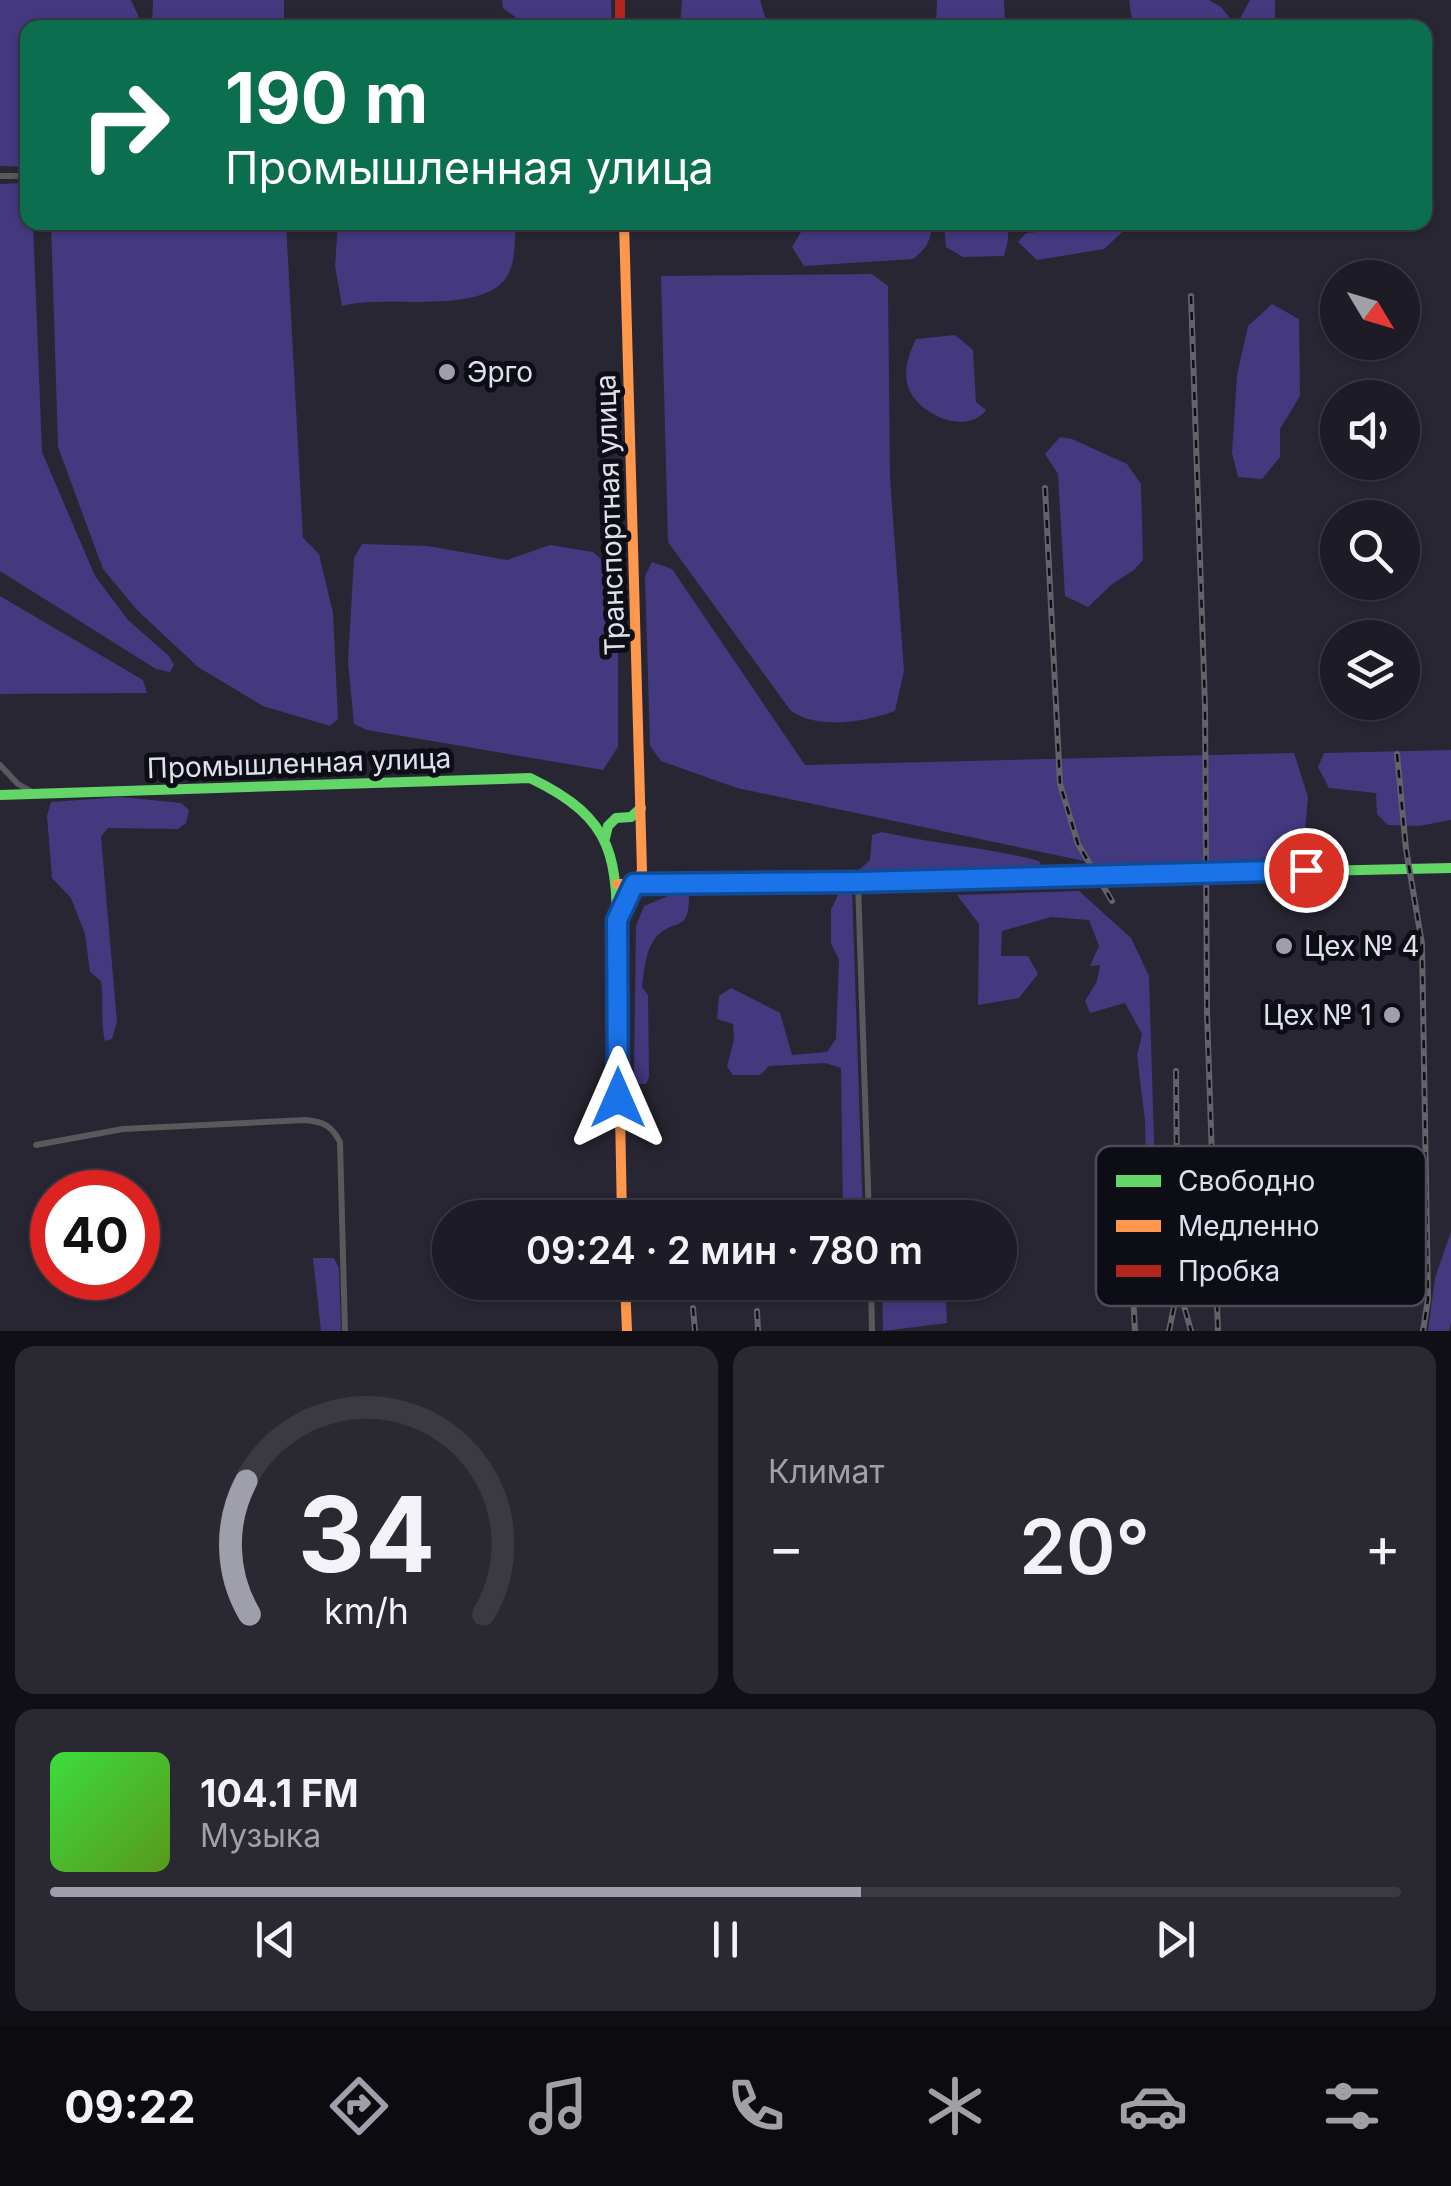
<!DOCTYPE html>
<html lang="ru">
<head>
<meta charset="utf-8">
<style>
	body { margin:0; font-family:Inter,sans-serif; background:#2a2932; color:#f1f3f6; height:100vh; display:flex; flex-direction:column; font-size:38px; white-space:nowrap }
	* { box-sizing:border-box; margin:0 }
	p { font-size:32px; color:#a0a1a7 }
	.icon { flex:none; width:55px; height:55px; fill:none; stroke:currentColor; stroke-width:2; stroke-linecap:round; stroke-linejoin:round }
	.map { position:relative; height:1331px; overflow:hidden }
	.panel { display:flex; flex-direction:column; gap:15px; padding:15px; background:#100f15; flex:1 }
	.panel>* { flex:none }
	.top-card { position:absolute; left:20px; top:20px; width:1412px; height:210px; border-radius:20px; box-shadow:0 2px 8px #0004,0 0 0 2px #3b3a43; background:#0b6e4f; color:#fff; overflow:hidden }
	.needle { width:65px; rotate:128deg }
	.controls { position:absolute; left:1320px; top:260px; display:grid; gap:20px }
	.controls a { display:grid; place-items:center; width:100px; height:100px; border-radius:50%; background:#1d1c26; box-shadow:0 2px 8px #0004,0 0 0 2px #3b3a43; font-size:50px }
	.speed { position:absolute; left:30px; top:1170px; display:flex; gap:20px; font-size:50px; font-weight:700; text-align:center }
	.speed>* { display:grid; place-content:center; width:130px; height:130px; border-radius:50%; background:#1d1c26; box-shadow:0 2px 8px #0004,0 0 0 2px #3b3a43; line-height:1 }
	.speed .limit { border:15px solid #d22; background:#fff; color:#111 }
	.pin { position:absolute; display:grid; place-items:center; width:85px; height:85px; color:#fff; margin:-42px; border:5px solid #fff; border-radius:50%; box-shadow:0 2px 10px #0007 }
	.me { position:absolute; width:110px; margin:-55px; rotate:0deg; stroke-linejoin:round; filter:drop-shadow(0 0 8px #0008) }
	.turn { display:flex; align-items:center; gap:35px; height:210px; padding:0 40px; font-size:45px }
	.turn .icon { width:130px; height:130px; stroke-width:2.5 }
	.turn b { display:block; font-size:70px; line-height:85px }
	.big { font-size:75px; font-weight:600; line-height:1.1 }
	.panel .card { flex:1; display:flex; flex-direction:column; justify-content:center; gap:15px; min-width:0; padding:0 35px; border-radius:20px; background:#2a2932 }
	.panel .dial { align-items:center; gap:0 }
	.dial svg { height:260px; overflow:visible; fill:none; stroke:#3b3a43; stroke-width:7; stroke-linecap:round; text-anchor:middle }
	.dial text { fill:#f1f3f6; stroke:none }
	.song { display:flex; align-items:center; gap:30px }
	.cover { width:120px; height:120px; border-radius:15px; background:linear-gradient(135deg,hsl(120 70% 55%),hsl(90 70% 35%)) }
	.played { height:10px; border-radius:5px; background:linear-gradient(90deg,#9f9fac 60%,#3b3a43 60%) }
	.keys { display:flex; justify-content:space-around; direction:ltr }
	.heat { display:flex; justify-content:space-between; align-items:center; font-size:55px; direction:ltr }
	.panel .tiles { flex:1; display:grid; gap:15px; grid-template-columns:1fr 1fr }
	.card:last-child { grid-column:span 2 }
	.trip { position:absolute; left:432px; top:1200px; width:585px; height:100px; border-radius:50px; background:#1d1c26; box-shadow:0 2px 8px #0004,0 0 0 2px #3b3a43; font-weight:600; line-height:100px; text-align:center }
	.tabs { display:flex; height:160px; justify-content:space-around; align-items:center; background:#0c0b0f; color:#a0a1a7 }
	.tabs .icon { width:70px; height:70px }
	.tabs .current { color:#9f9fac }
	.tabs b { font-size:45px; color:#f1f3f6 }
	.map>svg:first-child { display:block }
</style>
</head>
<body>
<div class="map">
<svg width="1451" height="1331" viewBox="0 0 1451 1331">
	<rect width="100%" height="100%" fill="#272632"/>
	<!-- forest -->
	<path fill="#44397f" d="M0 0H131L138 15V27L28 28 27 167 0 166Z
		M153 0H284V27H152Z
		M502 0H611L612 27H549L542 21 523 23 503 8Z
		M682 0H760L768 27H680Z
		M937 0H1004L1005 27H936Z
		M1129 0H1209L1221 7 1236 26 1250 0H1275V22L1269 28 1133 27Z
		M23 183 27 186 28 222 33 223 42 452 95 576 128 620 169 656 174 665 170 672 156 669 0 571V184Z
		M828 222 931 223C931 241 928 247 913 259L804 266 792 247 801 232Z
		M51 223H286L303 538 319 554 333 613 338 719 330 726 263 706 198 667 137 610 103 569 58 447Z
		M513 223 516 226C514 243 516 264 506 278 479 316 383 294 342 306L335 266 338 223Z
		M944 223H1008V240L1004 256 963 257 946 247Z
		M1071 223V222L1132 223 1104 249 1037 260 1018 242 1026 233 1071 229Z
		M872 274 888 286 890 478 904 671 895 711C864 722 819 730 791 711L668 542 661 276Z
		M1272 304 1299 319 1300 396 1280 429V457L1262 479 1238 477 1232 453 1237 375 1248 326Z
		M955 335 973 350 976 402 986 410C967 436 917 415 908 386 903 371 909 353 916 339Z
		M1060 437 1072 439 1127 464 1141 484 1143 560 1134 570 1111 585 1088 607 1065 596 1058 474 1045 454Z
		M362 544 428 546 507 560 550 545 593 552 618 574V747L603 770 367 730 354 724 348 662 354 558Z
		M652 562 672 569 805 765 1294 753 1308 797 1303 853 1279 858 1108 866 737 788 661 761 650 746 645 576Z
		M0 596 143 680 147 693 0 694Z
		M1451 750V820L1419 826 1388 825 1377 814 1376 793 1329 788 1318 767 1324 753Z
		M121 797 181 803 189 810 186 823 178 829 108 828 101 837 117 1022 112 1039 105 1041C100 1020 104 1002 101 981L90 972 85 934 71 898 52 878 47 816 51 802Z
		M882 832C934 844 987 847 1039 861L1041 865 1033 870 865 877 859 870 870 860 872 835Z
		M852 889 863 1217V1218L843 1217 841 1068 825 1063 769 1066 760 1075H733L727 1067 734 1039 733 1024 717 1019 719 996 731 988 780 1013 792 1055 827 1052 836 1039 839 960 831 943V910L840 890Z
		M1079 891 1131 938 1149 976 1155 1174 1148 1190 1131 1180 1117 1191 1106 1186 1146 1164 1145 1121 1137 1055 1142 1034 1125 1003 1090 1013 1085 1001 1097 981 1100 965 1090 966 1099 946 1089 920 1051 917 1002 931 1001 956H1028L1038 974 1019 998 978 1005 979 924 957 895Z
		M689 895C689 937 673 915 654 940 645 952 644 973 642 987L648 995 649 1077 646 1084H629L634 1071 636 926 644 906 668 896Z
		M1451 1232V1323L1449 1331H1428L1435 1278Z
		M313 1258H334L339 1268 341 1331H321Z
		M882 1283H945L947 1323 883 1331Z"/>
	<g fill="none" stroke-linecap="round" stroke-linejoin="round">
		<!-- street -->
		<path stroke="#58585d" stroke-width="6" d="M0 176H28
			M0 765 18 784 32 792
			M858 882 869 1218
			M36 1145 123 1129 306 1120C324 1122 332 1126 340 1142L345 1331
			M871 1282 872 1331"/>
		<!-- fast -->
		<path stroke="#63d668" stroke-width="10" d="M0 795 530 778C618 820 617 860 617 949
			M605 838 608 826 616 818 631 817 641 808
			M1271 872 1451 868"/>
		<!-- slow -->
		<path stroke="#ff974d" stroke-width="10" d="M617 884 1271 872
			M619 914 642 871 624 222
			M617 949 622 1218
			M625 1282 627 1331"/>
		<!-- jam -->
		<path stroke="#b3261e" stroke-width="10" d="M620 0V28"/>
		<defs>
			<path id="rail" d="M1191 296 1205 706 1207 1013 1218 1331
				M1045 488 1060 784 1078 844 1112 901
				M1397 754 1406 849 1422 944 1428 1299 1423 1331
				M1176 1071 1178 1284 1191 1331
				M1129 1219 1135 1331
				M693 1308 695 1331
				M757 1311 758 1331
				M1169 1331 1177 1292"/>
		</defs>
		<!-- rail casing -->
		<use href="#rail" stroke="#636269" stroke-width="6"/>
		<!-- rail -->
		<use href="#rail" stroke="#0d0d15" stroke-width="2.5" stroke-dasharray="8" stroke-linecap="butt"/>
	</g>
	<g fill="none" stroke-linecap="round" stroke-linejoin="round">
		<defs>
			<path id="route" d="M618 1098 617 920 634 884 858 882 1306 870"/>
		</defs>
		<!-- route casing -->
		<use href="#route" stroke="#114b97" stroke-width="25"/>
		<!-- route -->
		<use href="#route" stroke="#1a73e8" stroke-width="18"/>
	</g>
	<!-- markers -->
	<g fill="#9f9fac" stroke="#0d0d15" stroke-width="4">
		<circle cx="447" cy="372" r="10"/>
		<circle cx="1284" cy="946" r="10"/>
		<circle cx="1392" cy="1015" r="10"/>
	</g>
	<g text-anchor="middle" stroke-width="10" stroke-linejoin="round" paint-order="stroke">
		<!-- poi labels -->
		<g font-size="28" fill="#e0e0ed" stroke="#0d0d15" text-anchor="start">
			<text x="467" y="382">Эрго</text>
			<text x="1304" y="956">Цех № 4</text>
			<text x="1372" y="1025" text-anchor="end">Цех № 1</text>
		</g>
		<!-- street labels -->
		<g font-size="28" fill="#e0e0ed" stroke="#0d0d15">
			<text transform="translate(610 515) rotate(-92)" y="10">Транспортная улица</text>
			<text transform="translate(299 763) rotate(-2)" y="10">Промышленная улица</text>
		</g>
	</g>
	<!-- legend -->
	<rect x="1096" y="1146" width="330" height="160" rx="15" fill="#0d0d15" stroke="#4c4c56" stroke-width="2.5"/>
	<rect x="1116" y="1175" width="45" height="12" fill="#63d668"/>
	<rect x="1116" y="1220" width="45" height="12" fill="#ff974d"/>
	<rect x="1116" y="1265" width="45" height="12" fill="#b3261e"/>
	<g font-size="28" fill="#e0e0ed">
		<text x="1178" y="1191">Свободно</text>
		<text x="1178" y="1236">Медленно</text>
		<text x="1178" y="1281">Пробка</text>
	</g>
</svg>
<div class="controls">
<a><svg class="needle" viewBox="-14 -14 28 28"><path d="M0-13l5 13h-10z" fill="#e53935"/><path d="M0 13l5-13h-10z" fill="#a0a1a7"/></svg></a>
<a><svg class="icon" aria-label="sound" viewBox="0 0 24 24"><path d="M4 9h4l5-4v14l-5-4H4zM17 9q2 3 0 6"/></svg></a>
<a><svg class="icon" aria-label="search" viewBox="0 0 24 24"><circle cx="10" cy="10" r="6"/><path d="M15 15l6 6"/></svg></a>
<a><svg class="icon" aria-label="layers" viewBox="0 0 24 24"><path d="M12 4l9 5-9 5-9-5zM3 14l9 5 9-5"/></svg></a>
</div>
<div class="speed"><div class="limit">40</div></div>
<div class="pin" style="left:1306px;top:870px;background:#d93025"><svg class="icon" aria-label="arrive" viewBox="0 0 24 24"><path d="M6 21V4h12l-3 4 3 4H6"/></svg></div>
<svg class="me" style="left:618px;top:1098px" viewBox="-20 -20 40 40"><path d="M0-17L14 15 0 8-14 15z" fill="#1a73e8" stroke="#fff" stroke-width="4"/></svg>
<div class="trip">09:24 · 2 мин · 780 m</div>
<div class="top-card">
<div class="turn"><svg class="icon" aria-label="right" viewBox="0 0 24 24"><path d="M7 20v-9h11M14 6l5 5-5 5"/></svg><div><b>190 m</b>Промышленная улица</div></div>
</div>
</div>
<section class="panel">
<div class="tiles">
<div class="card dial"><svg viewBox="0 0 100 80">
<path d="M14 69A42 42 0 1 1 86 69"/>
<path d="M14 69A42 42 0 0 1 13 28" stroke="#9f9fac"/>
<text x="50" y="56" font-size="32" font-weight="700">34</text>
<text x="50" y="72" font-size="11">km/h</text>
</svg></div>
<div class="card"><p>Климат</p>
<div class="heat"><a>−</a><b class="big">20°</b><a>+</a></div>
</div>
<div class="card">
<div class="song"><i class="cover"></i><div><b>104.1 FM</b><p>Музыка</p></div></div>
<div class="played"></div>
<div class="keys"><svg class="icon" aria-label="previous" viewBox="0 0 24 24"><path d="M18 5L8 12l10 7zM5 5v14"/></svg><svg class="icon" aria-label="pause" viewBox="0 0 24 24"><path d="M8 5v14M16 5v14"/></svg><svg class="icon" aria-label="next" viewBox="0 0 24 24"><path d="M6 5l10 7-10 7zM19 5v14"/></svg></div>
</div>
</div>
</section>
<nav class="tabs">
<b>09:22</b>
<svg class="icon current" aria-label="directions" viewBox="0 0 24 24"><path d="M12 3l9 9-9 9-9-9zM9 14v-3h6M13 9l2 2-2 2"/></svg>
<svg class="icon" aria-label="music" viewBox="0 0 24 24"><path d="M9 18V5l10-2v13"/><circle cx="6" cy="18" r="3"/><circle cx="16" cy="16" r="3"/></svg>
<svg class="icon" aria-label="phone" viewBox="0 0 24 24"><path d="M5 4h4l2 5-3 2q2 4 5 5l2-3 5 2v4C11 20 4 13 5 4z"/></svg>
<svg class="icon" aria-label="climate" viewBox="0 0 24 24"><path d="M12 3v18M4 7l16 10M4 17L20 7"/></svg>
<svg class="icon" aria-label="car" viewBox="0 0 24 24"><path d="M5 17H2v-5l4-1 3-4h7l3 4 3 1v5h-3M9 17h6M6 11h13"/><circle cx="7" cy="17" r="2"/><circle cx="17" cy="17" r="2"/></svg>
<svg class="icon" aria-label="filters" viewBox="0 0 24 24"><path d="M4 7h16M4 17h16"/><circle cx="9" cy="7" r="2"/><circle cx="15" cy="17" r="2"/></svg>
</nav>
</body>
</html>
